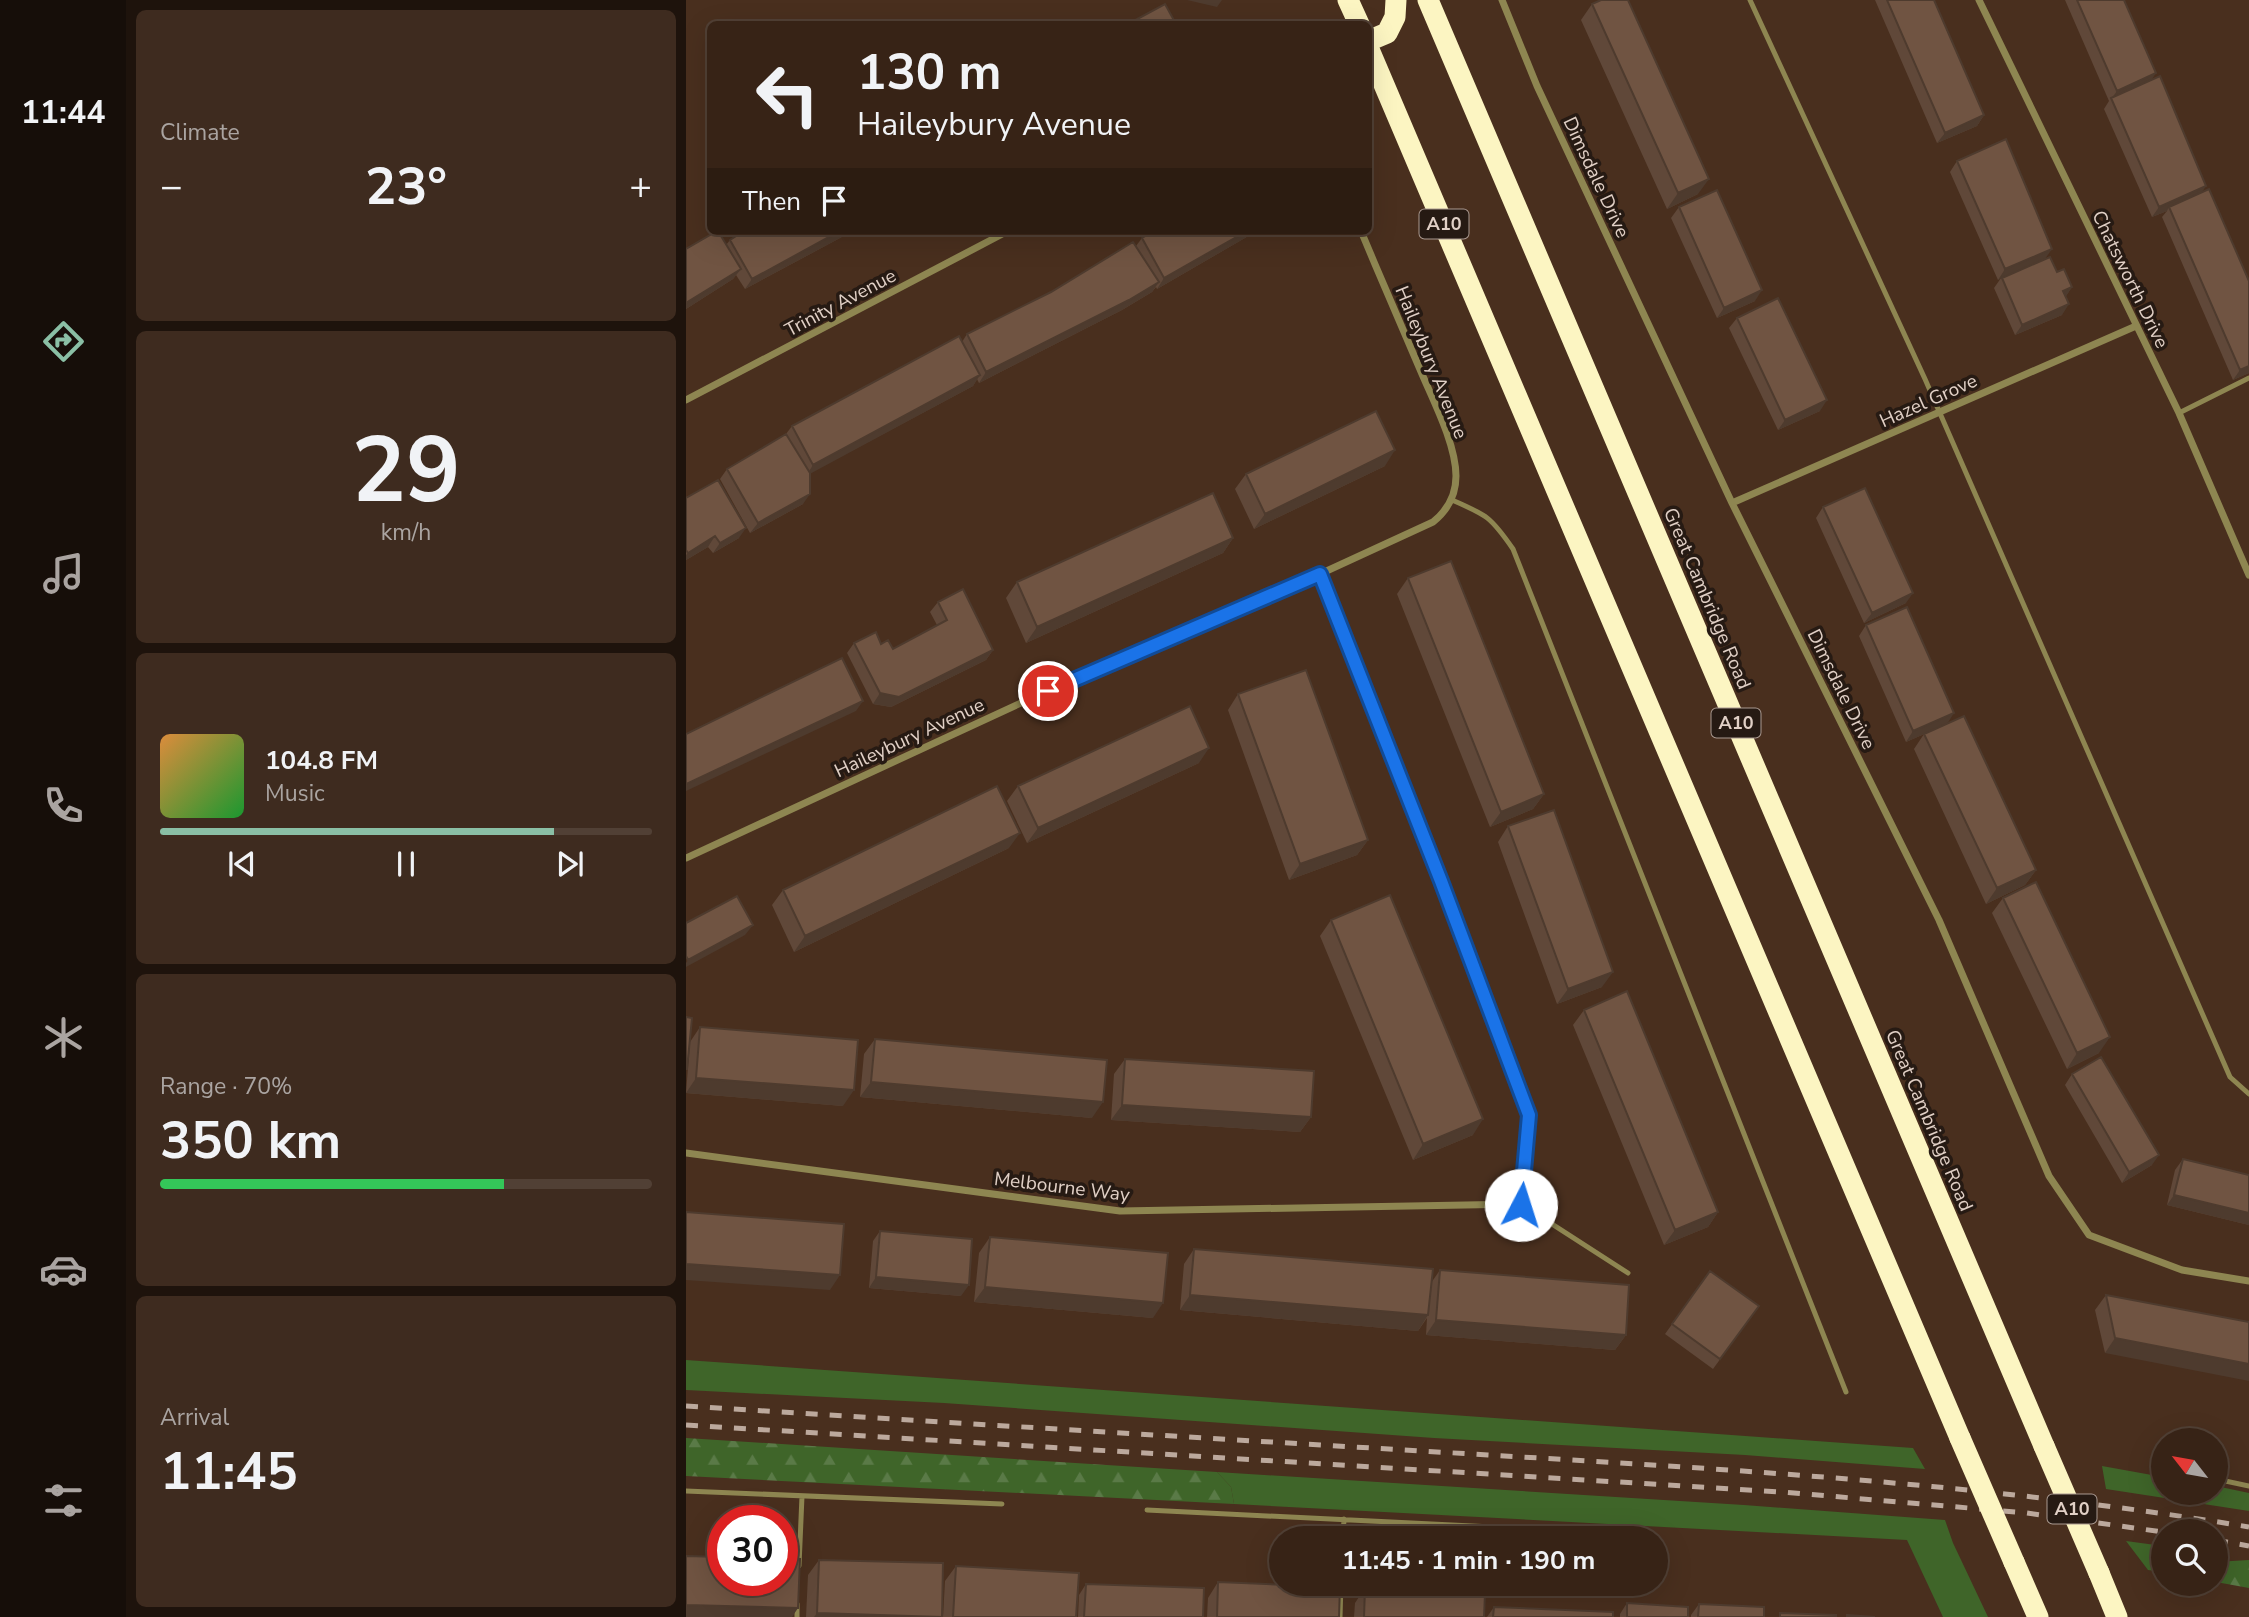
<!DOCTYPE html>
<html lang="en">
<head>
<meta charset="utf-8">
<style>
	body { margin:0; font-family:"Nunito Sans",sans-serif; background:#3e2b1f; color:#f1f3f6; height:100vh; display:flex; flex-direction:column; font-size:26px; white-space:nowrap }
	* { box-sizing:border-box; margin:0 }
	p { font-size:23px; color:#aaa4a1 }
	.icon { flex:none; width:38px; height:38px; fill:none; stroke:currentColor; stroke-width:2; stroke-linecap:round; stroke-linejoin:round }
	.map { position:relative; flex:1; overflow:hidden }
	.panel { display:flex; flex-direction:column; gap:10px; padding:10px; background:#1e130c; width:560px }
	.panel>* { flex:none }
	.top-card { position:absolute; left:21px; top:21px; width:665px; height:214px; border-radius:10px; box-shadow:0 7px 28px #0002,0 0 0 2px #514035; background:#372316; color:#f1f3f6; overflow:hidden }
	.needle { width:46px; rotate:301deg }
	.tools { position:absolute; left:1465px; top:1428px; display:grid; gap:14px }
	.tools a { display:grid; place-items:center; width:77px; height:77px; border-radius:50%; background:#372316; box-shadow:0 7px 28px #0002,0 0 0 2px #514035; font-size:35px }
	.speed { position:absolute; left:21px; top:1505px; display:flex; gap:14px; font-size:35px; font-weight:700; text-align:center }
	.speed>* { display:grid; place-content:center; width:91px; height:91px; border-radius:50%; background:#372316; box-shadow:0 7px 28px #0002,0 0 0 2px #514035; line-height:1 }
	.speed .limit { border:10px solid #d22; background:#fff; color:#111 }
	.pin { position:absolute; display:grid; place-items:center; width:60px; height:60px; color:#fff; margin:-30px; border:4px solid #fff; border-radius:50%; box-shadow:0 2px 7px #0007 }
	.me { position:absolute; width:77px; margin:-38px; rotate:5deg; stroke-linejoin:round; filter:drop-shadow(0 0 5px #0008) }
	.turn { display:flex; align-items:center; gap:24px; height:147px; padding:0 35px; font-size:32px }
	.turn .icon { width:91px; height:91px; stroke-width:2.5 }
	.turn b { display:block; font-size:49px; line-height:60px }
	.then { display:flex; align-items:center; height:66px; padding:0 35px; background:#0003; gap:14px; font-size:26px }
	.big { font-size:52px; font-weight:700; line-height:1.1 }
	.panel .widget { flex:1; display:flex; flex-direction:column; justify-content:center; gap:10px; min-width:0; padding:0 24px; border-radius:10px; background:#3e2b1f }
	.panel .dial { align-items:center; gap:0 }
	.dial b { font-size:91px; line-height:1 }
	.song { display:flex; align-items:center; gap:21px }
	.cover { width:84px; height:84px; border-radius:10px; background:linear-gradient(135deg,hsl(30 70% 55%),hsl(130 70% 35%)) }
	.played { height:7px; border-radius:4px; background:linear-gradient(90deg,#8abfa5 80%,#514035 80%) }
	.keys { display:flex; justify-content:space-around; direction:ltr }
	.heat { display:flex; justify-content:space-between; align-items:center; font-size:38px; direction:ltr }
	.charge { height:10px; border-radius:5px; background:linear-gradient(90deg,#34c759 70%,#514035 0) }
	.trip { position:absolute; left:583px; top:1526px; width:399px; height:70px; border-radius:35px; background:#372316; box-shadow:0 7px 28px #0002,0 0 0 2px #514035; font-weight:700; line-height:70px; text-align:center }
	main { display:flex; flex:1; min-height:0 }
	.tabs { display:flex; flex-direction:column; width:126px; justify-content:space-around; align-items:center; background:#160e09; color:#aaa4a1 }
	.tabs .icon { width:49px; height:49px }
	.tabs .selected { color:#8abfa5 }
	.tabs b { font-size:32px; color:#f1f3f6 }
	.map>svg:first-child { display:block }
</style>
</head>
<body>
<main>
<nav class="tabs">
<b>11:44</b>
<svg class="icon selected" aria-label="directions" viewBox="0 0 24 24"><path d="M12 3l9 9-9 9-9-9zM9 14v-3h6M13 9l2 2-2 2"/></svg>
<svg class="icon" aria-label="music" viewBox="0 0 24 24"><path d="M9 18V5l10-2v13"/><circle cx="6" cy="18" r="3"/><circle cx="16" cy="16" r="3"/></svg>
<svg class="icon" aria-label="phone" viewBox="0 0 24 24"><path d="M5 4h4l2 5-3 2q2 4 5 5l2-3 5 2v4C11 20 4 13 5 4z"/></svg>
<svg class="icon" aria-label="climate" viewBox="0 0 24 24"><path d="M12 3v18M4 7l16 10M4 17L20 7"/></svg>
<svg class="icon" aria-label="car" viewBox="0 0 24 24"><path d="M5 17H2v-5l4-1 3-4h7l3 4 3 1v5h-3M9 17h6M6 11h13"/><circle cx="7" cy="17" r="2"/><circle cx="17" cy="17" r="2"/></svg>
<svg class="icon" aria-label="filters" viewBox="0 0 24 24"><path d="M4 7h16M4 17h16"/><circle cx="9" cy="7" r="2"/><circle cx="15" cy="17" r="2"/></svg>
</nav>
<section class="panel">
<div class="widget"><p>Climate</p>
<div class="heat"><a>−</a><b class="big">23°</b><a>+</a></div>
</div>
<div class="widget dial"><b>29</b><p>km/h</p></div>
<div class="widget">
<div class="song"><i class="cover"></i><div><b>104.8 FM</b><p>Music</p></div></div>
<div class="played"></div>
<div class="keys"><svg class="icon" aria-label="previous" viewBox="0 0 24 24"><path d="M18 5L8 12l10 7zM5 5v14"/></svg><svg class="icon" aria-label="pause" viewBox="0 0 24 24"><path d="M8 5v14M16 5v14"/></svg><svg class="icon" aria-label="next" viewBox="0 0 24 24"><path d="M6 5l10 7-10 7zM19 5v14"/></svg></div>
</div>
<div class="widget"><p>Range · 70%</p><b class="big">350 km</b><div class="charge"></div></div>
<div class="widget"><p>Arrival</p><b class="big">11:45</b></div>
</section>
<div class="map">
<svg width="1563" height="1617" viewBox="0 0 1563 1617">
	<defs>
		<pattern id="forest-firs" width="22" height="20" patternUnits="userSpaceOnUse" patternTransform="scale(1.75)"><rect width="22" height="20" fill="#3f6529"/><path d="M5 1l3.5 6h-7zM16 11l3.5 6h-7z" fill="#5a7a47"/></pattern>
	</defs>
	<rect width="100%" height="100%" fill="#492f1e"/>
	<!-- grass -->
	<path fill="#3f6529" d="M0 1360 1227 1448 1239 1469 1059 1455 748 1438 258 1403 0 1390Z
		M1416 1466 1477 1477V1493H1530V1486L1563 1493V1511L1420 1489Z
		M531 1472 1058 1505 1259 1520 1267 1543 1302 1617H1257L1221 1540 548 1504 545 1487Z
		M1440 1541 1477 1546V1572L1462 1570Z"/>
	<!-- forest -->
	<path fill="url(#forest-firs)" d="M0 1438 531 1472 545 1487 548 1504 0 1476Z
		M1563 1560V1588L1530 1582V1562Z"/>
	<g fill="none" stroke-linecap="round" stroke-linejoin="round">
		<!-- lane -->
		<path stroke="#8e8651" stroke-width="5" d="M1064 0 1239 379 1544 1077 1563 1094
			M1493 413 1563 378
			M766 500C801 515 805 517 827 549L1160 1392
			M835 1204 942 1273
			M1469 1467 1477 1469
			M1530 1479 1563 1486
			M0 1491 316 1504
			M461 1510 847 1529
			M657 1538 658 1519
			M113 1566 116 1496
			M111 1617V1604
			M654 1617 655 1584"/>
		<!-- street -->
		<path stroke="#8e8651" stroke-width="7" d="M816 0 851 86 1046 503 1253 920 1363 1176 1403 1235 1496 1270 1563 1281
			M1293 0 1493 413 1563 575
			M0 400 322 231
			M1046 503 1450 326
			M0 858 337 702 634 574 747 522C762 510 770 495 770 476 770 445 748 402 736 374 716 327 695 279 675 231
			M0 1153 434 1211 835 1204 843 1115 755 881 634 574"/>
		<!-- highway -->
		<path stroke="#fcf5c2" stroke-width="21" d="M662 0 673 24
			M742 0 1358 1446
			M682 41 701 33 709 17 710 0
			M682 47 1274 1438
			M1328 1562 1352 1617
			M1413 1573 1431 1617"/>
		<!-- rail -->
		<path stroke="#bca99d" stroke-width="5" stroke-dasharray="12 12" stroke-linecap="butt" d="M0 1406C267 1423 535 1439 802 1455 1057 1470 1311 1485 1563 1527
			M0 1425 1096 1492 1341 1513 1477 1532
			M1530 1540 1563 1546"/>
		<!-- highway-bridge -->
		<path stroke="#fcf5c2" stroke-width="21" d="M1274 1438 1328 1562
			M1358 1446 1413 1573"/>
	</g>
	<!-- wall -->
	<path fill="#604839" d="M1189 0H1248L1298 115 1291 126 1251 143Z
		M1379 0H1438L1466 80 1515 193 1563 281V373L1547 380 1476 217 1481 211 1466 217 1418 109 1423 101Z
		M906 4 1012 194 981 209 895 20Z
		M1271 161 1360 258 1371 272 1386 287 1379 297 1376 315 1329 335 1308 288 1315 278 1312 280 1264 172Z
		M993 207 1069 301 1031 318 985 218Z
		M58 231H167L59 289 50 275 47 279 0 309V249L40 245 44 240Z
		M468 231H571L471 289 470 287 466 292 436 310 293 383 291 379 287 386 124 473 117 504 64 533 34 479 41 469 100 434 106 426 276 342 281 334 365 292 450 246 456 238Z
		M1051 318 1134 411 1092 430 1043 328Z
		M699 466 568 529 549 489 560 474Z
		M0 498 53 538 27 553 22 547 0 560Z
		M1137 507 1220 603 1178 623 1130 518Z
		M547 538 537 553 340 643 320 598 331 582Z
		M722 578 858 794 847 809 804 827 711 594Z
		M252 602 307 650 300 660 205 707 187 704 161 653 168 643 195 644 207 649 251 625 244 612Z
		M1180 625 1261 724 1220 742 1173 636Z
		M552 694 682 840 671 855 603 880 542 710Z
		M1238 734 1350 870 1339 885 1300 904 1228 749Z
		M513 763 341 843 321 801 332 786Z
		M822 826 916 987 871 1004 812 842Z
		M323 848 108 952 86 905 97 890Z
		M1317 898 1413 1053 1381 1069 1306 913Z
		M645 920 787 1135 727 1160 634 936Z
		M898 1010 1032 1212 1022 1227 978 1245 887 1025Z
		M14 1027 157 1106 0 1093 4 1042Z
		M189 1039 406 1118 174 1097 178 1054Z
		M439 1059 625 1117 614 1132 425 1120 428 1074Z
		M1386 1074 1466 1165 1436 1183 1379 1085Z
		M1497 1159 1563 1175V1225L1481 1205 1489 1170Z
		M194 1231 275 1296 183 1288 187 1241Z
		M304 1237 467 1318 288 1302 293 1253Z
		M508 1249 745 1283 754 1270 940 1335 929 1350 740 1335 741 1318 732 1331 494 1310 498 1264Z
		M1024 1271 1073 1306 1027 1369 979 1334Z
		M1420 1295 1563 1322 1419 1353 1409 1310Z
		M133 1560 255 1617H120L122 1575Z
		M270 1566 390 1617H257L259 1581Z
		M532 1582 653 1617H521L522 1598Z
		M400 1584 517 1617H392L393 1595Z
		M679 1588 798 1617H668L669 1603Z
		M941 1603 1002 1617H934V1614Z
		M1013 1604 1078 1617H1005V1615Z
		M808 1607 807 1617H801Z"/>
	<!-- shaded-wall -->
	<path fill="#4e3b2e" d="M501 0H536L531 7Z
		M1470 73 1463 84 1425 99 1431 91Z
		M1298 115 1291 126 1251 143 1259 133Z
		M1023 179 1012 194 981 209 992 193Z
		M1520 186 1513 197 1483 207 1481 211 1466 217 1473 207Z
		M154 231H167L59 289 66 279Z
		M561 231H571L471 289 478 278Z
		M1366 249 1359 259 1312 280 1319 269Z
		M55 269 47 279 0 309V303Z
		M473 282 466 292 436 310 293 383 300 372Z
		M1386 287 1379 298 1377 291Z
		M1076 290 1069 301 1031 318 1038 308Z
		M1383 304 1376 315 1329 335 1336 325Z
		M1563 366V373L1547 380 1554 370Z
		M294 375 287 386 120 476 127 465Z
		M1141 400 1134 411 1092 430 1099 420Z
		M709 450 699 466 568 529 579 514Z
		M124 494 117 504 64 533 72 523Z
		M60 528 53 538 27 553 34 543Z
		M29 536 22 547 0 560V555L2 553Z
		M547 538 537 553 340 643 351 627Z
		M1227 593 1220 603 1178 623 1186 613Z
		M307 650 300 660 205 707 187 704 194 693Z
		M177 701 170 711 0 791V784Z
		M1268 713 1261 724 1220 742 1227 731Z
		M523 748 513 763 341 843 352 828Z
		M858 794 847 809 804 827 815 812Z
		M334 833 323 848 108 952 119 936Z
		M682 840 671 855 603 880 614 864Z
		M1350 870 1339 885 1300 904 1311 888Z
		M67 925 59 935 0 967V963L2 960Z
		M927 972 916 987 871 1004 882 989Z
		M1424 1037 1413 1053 1381 1069 1391 1053Z
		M10 1078 168 1090 157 1106 0 1093Z
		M185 1082 417 1102 406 1118 174 1097Z
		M436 1105 625 1117 614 1132 425 1120Z
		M797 1119 787 1135 727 1160 737 1144Z
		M1473 1155 1466 1165 1436 1183 1443 1172Z
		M1488 1195 1563 1213V1225L1481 1205Z
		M1032 1212 1022 1227 978 1245 989 1230Z
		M0 1264 154 1275 144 1290 0 1280Z
		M190 1277 283 1285 275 1296 183 1288Z
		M299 1287 477 1303 467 1318 288 1302Z
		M504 1295 742 1315 732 1331 494 1310Z
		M750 1320 940 1335 929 1350 740 1335Z
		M1429 1338 1563 1364V1381L1419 1353Z
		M0 1605 112 1608 106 1617H0Z
		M131 1613 255 1617H128Z"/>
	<!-- building -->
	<path fill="#705442" stroke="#4e3b2e" stroke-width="2" d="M915 0H942L1023 179 992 193 906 4Z
		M1201 0H1248L1298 115 1259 133Z
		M1391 0H1438L1470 73 1431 91Z
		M479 4 490 24H442Z
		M1474 76 1520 186 1473 207 1425 98Z
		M1320 139 1366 249 1319 269 1271 161Z
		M1523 189 1563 281V366L1554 370 1483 207Z
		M1031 190 1076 290 1038 308 993 207Z
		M31 231H32L55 269 0 303V249Z
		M58 231H154L66 279 44 240Z
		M468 231H561L478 278 456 238Z
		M447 242 473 282 443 300 300 372 281 334 365 292Z
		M1364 257 1371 272 1378 269 1386 287 1377 291 1383 304 1336 325 1316 278Z
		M1092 298 1141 400 1099 420 1051 318Z
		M273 336 294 375 127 465 106 426Z
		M690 411 709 450 579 514 560 474Z
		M100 434 124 473V494L72 523 41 469Z
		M32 480 60 528 34 543 29 536 2 553 0 550V498Z
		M1179 488 1227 593 1186 613 1137 507Z
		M527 493 547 538 351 627 331 582Z
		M765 561 858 794 815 812 722 578Z
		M277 589 307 650 213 697 194 693 168 643 190 632 195 644 202 640 207 649 261 620 252 602Z
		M1221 607 1268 713 1227 731 1180 625Z
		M156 658 177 701 0 784V734Z
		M620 670 682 840 614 864 552 694Z
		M504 706 523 748 352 828 332 786Z
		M1278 716 1350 870 1311 888 1238 734Z
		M311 786 334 833 119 936 97 890Z
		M868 810 927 972 882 989 822 826Z
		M1350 882 1424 1037 1391 1053 1317 898Z
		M704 895 797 1119 737 1144 645 920Z
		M51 896 67 925 2 960 0 956V923Z
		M941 991 1032 1212 989 1230 898 1010Z
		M0 1017 6 1018 1 1069H0Z
		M14 1027 172 1040 168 1090 10 1078Z
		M189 1039 421 1060 417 1102 185 1082Z
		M1415 1057 1473 1155 1443 1172 1386 1074Z
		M439 1059 628 1071 625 1117 436 1105Z
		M1497 1159 1563 1175V1213L1488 1195Z
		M0 1212 158 1224 154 1275 0 1264Z
		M194 1231 286 1239 283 1285 190 1277Z
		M304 1237 482 1253 477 1303 299 1287Z
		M508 1249 747 1269 742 1315 504 1295Z
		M754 1270 943 1285 940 1335 750 1320Z
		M1024 1271 1073 1306 1034 1359 986 1324Z
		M1420 1295 1563 1322V1364L1429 1338Z
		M0 1556 37 1557V1580H96V1558L114 1559 112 1608 0 1605Z
		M133 1560 257 1563 256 1617 131 1613Z
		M270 1566 393 1573 390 1617H267Z
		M532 1582 654 1587 653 1617H531Z
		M400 1584 518 1588 517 1617H398Z
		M679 1588 799 1594 798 1617H678Z
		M941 1603 1002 1607V1617H941Z
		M1013 1604 1078 1607V1617H1012Z
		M808 1607 927 1612V1617H807Z
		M1094 1613 1150 1615V1617H1094Z
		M1161 1615 1189 1617H1161Z"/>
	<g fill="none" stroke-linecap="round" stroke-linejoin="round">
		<defs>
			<path id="route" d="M362 691 634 574 755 881 843 1115 835 1205"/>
		</defs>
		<!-- route casing -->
		<use href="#route" stroke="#114b97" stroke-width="18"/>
		<!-- route -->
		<use href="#route" stroke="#1a73e8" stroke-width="12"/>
	</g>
	<g text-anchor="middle" stroke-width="7" stroke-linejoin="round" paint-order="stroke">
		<!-- shield labels -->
		<g fill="#261a13" stroke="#a99990" stroke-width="2">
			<rect x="733.5" y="209.5" width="49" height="29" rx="5"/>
			<rect x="1025.5" y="708.5" width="49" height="29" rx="5"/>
			<rect x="1361.5" y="1494.5" width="49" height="29" rx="5"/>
		</g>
		<g font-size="18" font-weight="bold" fill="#e1d0c6">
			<text x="758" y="230">A10</text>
			<text x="1050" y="729">A10</text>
			<text x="1386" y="1515">A10</text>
		</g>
		<!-- street labels -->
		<g font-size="19" fill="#e1d0c6" stroke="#261a13">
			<text transform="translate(911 177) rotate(65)" y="7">Dimsdale Drive</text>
			<text transform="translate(1445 279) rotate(64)" y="7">Chatsworth Drive</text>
			<text transform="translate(154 302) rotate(-28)" y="7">Trinity Avenue</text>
			<text transform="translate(746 362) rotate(68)" y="7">Haileybury Avenue</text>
			<text transform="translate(1242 400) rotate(-24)" y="7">Hazel Grove</text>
			<text transform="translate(1022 598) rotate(67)" y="7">Great Cambridge Road</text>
			<text transform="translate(1156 689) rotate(64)" y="7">Dimsdale Drive</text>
			<text transform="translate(223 737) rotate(-25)" y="7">Haileybury Avenue</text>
			<text transform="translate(1244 1120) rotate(67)" y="7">Great Cambridge Road</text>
			<text transform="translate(376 1186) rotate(7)" y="7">Melbourne Way</text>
		</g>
	</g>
</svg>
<div class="tools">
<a><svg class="needle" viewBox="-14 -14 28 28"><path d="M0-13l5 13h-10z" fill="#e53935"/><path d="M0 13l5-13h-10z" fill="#aaa4a1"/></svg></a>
<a><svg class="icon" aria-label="search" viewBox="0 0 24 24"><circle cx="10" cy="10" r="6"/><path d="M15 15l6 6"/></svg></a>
</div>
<div class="speed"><div class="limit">30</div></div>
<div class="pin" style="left:362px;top:691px;background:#d93025"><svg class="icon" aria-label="arrive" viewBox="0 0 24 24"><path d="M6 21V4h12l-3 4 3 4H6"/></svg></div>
<svg class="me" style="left:835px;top:1205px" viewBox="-20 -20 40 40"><circle r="19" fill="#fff"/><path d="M0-13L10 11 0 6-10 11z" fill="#1a73e8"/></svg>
<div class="trip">11:45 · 1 min · 190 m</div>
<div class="top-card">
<div class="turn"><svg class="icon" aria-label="left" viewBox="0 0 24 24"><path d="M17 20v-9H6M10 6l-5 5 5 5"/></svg><div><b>130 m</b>Haileybury Avenue</div></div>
<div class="then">Then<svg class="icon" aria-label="arrive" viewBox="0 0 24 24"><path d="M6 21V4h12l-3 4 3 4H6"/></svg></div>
</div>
</div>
</main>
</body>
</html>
